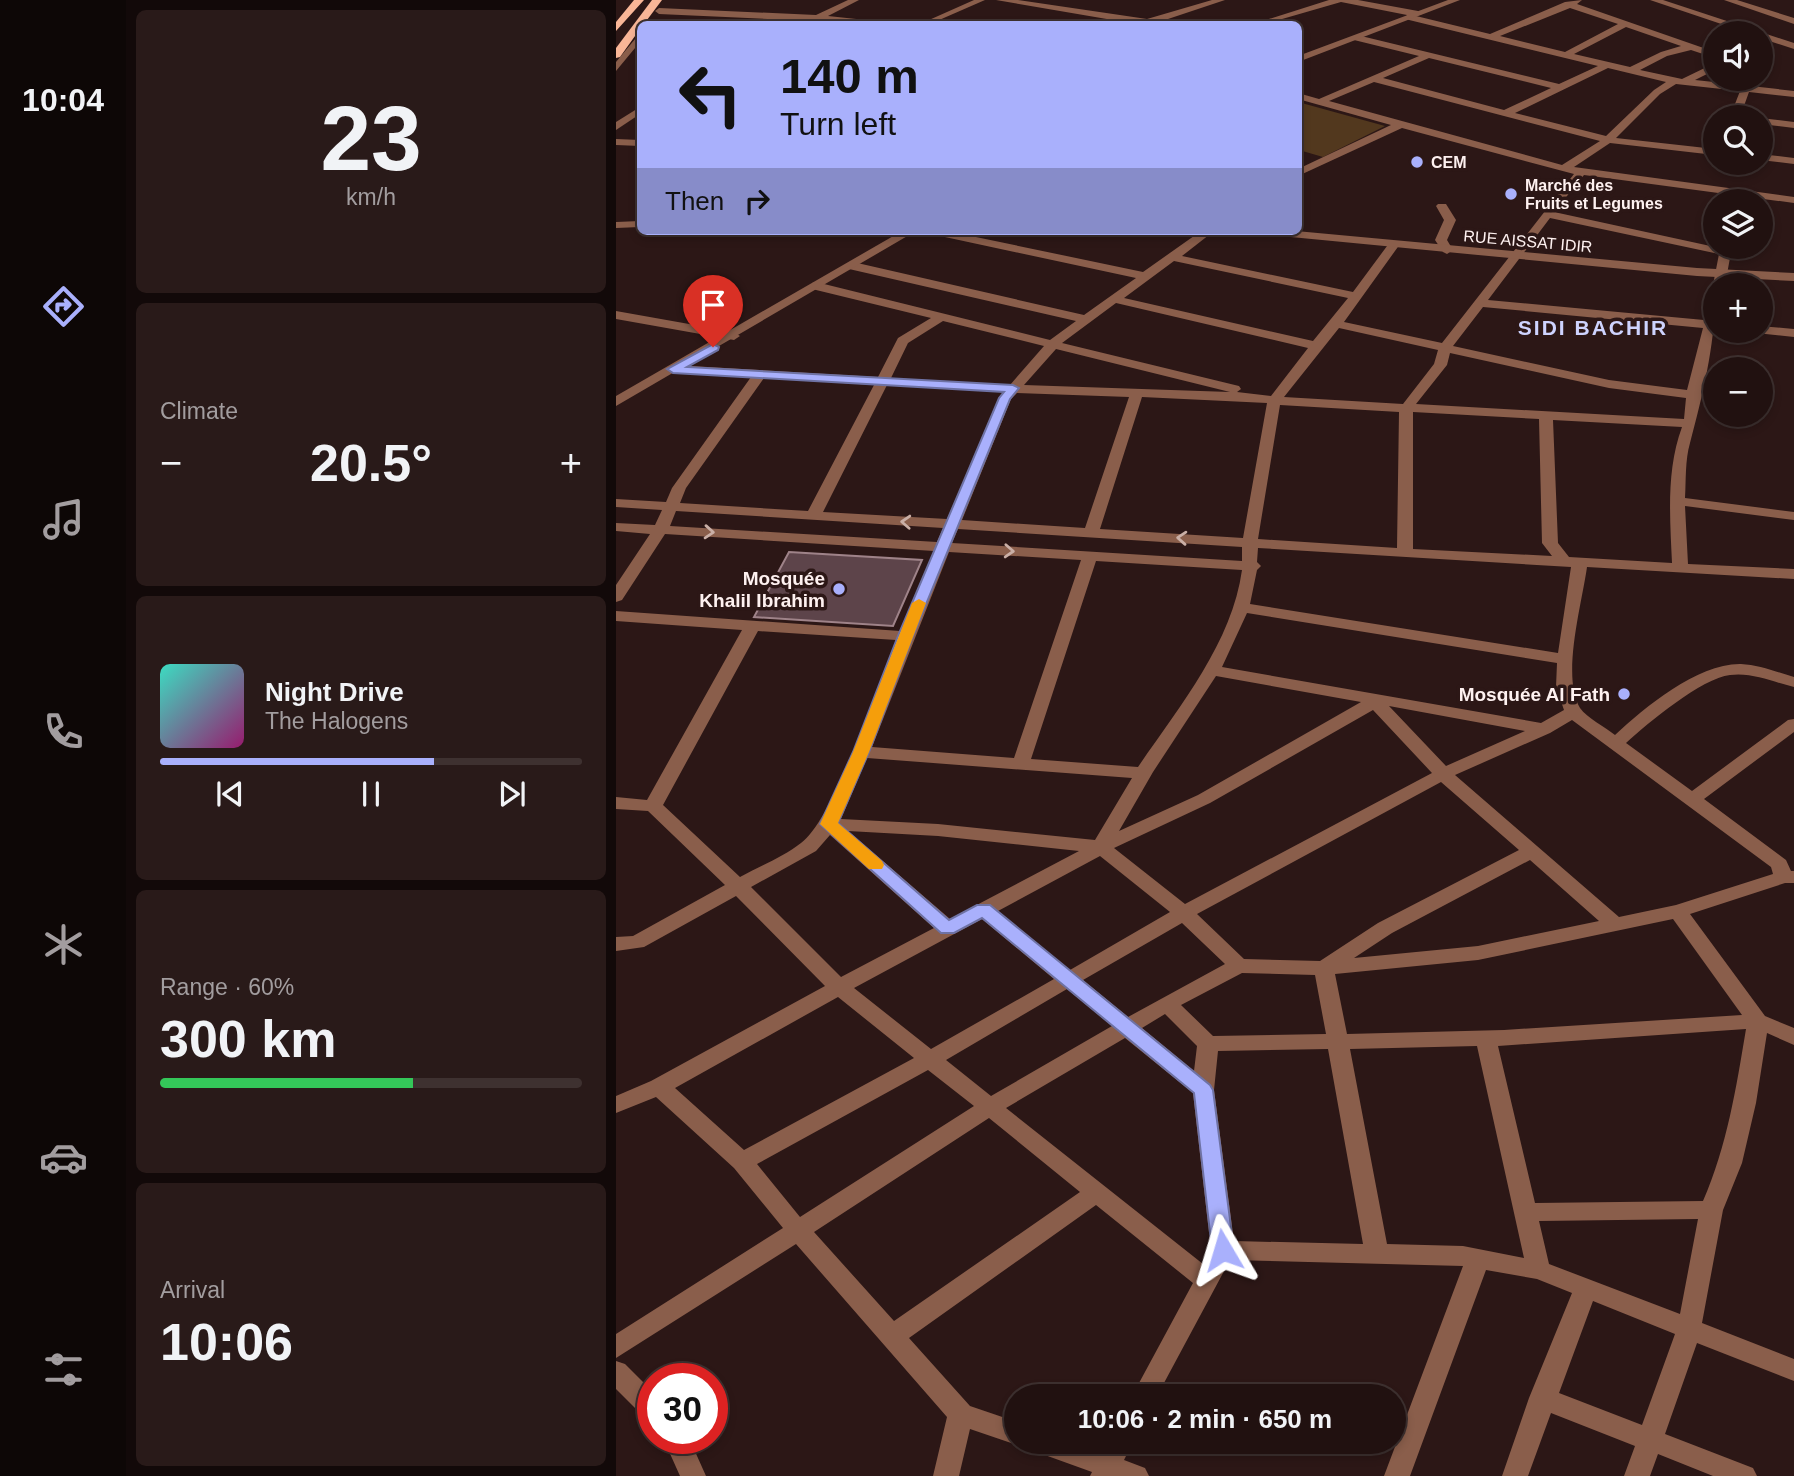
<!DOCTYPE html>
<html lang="en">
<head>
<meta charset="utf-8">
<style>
	body { margin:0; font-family:Helvetica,sans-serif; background:#291a19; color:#f1f3f6; height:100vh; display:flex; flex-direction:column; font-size:26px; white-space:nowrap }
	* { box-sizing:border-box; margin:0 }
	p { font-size:23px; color:#a29d9f }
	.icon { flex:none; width:38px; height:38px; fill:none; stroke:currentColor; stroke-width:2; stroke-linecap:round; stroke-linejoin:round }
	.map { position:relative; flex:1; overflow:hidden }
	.details { display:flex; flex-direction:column; gap:10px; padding:10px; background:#120909; width:490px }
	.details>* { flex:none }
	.top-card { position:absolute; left:21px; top:21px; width:665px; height:214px; border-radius:10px; box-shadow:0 4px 10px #0003,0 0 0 2px #3e3130; background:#a9b0fc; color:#111; overflow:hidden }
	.controls { position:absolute; left:1087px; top:21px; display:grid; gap:14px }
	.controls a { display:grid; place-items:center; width:70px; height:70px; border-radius:50%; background:#211110; box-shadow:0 4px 10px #0003,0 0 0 2px #3e3130; font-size:35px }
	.speed { position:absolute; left:21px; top:1363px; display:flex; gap:14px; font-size:35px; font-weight:700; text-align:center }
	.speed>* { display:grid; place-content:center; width:91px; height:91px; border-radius:50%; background:#211110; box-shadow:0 4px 10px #0003,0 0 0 2px #3e3130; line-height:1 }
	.speed .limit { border:10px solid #d22; background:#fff; color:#111 }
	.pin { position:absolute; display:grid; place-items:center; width:60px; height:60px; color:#fff; margin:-72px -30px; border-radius:50% 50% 50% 0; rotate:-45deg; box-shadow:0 0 7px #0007 }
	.pin .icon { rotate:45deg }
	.me { position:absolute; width:77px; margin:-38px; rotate:353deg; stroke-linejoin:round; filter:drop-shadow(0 0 5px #0008) }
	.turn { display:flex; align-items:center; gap:24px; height:147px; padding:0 28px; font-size:32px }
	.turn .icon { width:91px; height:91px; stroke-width:2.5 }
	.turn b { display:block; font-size:49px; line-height:60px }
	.then { display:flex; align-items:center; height:66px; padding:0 28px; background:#0003; gap:14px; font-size:26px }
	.big { font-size:52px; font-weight:700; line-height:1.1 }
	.details .card { flex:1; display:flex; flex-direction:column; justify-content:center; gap:10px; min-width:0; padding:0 24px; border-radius:10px; background:#291a19 }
	.details .dial { align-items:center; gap:0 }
	.dial b { font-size:91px; line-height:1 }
	.song { display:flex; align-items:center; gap:21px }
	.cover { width:84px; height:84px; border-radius:10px; background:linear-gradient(135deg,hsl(170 70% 55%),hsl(320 70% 35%)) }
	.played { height:7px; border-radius:4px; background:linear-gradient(90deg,#a9b0fc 65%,#3e3130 65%) }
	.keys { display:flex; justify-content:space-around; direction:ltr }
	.heat { display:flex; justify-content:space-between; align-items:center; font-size:38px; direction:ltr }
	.charge { height:10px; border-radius:5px; background:linear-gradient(90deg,#34c759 60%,#3e3130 0) }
	.trip { position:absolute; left:388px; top:1384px; width:402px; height:70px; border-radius:35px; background:#211110; box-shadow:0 4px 10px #0003,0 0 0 2px #3e3130; font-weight:700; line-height:70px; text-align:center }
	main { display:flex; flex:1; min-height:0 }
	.dock { display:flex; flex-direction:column; width:126px; justify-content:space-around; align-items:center; background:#0d0706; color:#a29d9f }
	.dock .icon { width:49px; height:49px }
	.dock .current { color:#a9b0fc }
	.dock b { font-size:32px; color:#f1f3f6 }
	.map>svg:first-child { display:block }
</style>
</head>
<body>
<main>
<nav class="dock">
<b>10:04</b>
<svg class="icon current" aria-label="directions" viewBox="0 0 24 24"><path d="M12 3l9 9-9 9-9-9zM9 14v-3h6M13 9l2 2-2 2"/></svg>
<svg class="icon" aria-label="music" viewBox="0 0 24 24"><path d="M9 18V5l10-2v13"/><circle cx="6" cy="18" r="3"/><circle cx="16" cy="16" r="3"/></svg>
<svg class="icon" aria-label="phone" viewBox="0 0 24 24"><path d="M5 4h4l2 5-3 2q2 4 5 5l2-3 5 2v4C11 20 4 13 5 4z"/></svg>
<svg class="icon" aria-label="climate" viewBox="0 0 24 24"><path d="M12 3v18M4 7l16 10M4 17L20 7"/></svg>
<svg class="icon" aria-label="car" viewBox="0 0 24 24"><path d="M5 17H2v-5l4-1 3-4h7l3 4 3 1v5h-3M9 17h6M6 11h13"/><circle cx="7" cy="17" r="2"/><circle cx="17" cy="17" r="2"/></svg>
<svg class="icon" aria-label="filters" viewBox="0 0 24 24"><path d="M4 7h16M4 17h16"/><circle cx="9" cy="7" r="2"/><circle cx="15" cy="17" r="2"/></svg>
</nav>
<section class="details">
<div class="card dial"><b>23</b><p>km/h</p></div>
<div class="card"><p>Climate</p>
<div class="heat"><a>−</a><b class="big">20.5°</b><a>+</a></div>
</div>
<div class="card">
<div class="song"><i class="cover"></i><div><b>Night Drive</b><p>The Halogens</p></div></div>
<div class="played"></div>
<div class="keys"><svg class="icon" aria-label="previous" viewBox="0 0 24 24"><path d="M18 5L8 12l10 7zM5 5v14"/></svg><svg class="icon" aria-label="pause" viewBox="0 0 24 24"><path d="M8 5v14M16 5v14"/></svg><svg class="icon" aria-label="next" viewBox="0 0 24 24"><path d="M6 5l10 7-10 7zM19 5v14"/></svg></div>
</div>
<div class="card"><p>Range · 60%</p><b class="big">300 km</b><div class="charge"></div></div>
<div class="card"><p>Arrival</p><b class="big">10:06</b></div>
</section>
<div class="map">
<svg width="1178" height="1476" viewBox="0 0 1178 1476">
	<rect width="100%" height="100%" fill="#2c1716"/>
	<!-- green -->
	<path fill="#52381e" d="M682 102 769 126 707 157 683 150Z"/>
	<!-- building -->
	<path fill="#5d444a" stroke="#9f8389" stroke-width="2" d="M173 552 306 560 277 626 138 617Z"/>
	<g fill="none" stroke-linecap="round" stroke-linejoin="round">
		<!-- minor -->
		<path fill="#8a5e4b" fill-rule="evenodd" d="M232 0H243L212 16 259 21 263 24 43 14 39 11 43 8 200 15Z
			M358 0H369L314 24H304Z
			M380 0H402L531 19 596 0H609L537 24H520Z
			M713 0H742L802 11 806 14 800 16 874 34 949 2 966 0 961 4 1099 52V58L1075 50 1051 56 1024 70 1066 79 1099 63V70L1079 80 1126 85 1128 79H1138L1135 86 1178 91V97L1133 92 1124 117H1114L1124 91 1060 84 1044 94 1000 138 1099 149V155L994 143 958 167 1178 197V203L968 175 938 212 1099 247H1116L1109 285H1099V288L1097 285 1103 254 934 218 872 300 1088 320 1093 302 1099 298C1099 345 1086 398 1074 443 1069 460 1070 480 1069 498L1178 512V520L1069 506 1072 564 1178 569V579L971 567C966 603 945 677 964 708 971 718 989 727 999 735 1029 707 1082 663 1125 664 1143 665 1161 672 1178 677V687C1157 682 1136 672 1114 675 1086 678 1032 723 1010 743L1076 791 1172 720 1178 719V732L1088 799 1170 860 1175 871H1178V883H1169L1074 914 1149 1016 1178 1028V1045L1151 1033 1140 1103 1126 1163 1107 1210 1086 1323 1178 1359V1381L1081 1343 1049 1434 1137 1468 1141 1476H1097L1042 1454 1034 1476H1008L1019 1446 935 1413 912 1476H886L913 1398 956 1293 921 1279 870 1270 794 1476H768L847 1266 614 1260 541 1396H516L577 1283 480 1205 293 1338 354 1406 401 1422V1442H410L401 1445 354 1429 343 1476H317L331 1417 180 1244 0 1358V1334L167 1228 118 1168 40 1097 0 1113V1096L35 1081 209 986 120 896 28 947 0 951V937L17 936 109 885 32 811 0 809V797L31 800 126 630 0 621V611L284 631 318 551 49 534 6 600 0 602V585L34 534 0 531V523L39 525 46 510 0 507V499L50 502 56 488 135 377 57 373 50 369 57 365 262 377 282 338 315 318 196 289V283L200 282 434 340 460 321 233 269V263L237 262 468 315 520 278 315 234 309 231H331L527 272 585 231H598L566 256 737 292 774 242 778 241 784 244 728 322 826 343 958 174 786 128 682 176V169L775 125 682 99V93L703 99 803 56 738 40V36L741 35 943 84 982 66 789 19 791 15 725 2 649 24H637ZM954 8 1002 24 949 52 884 36ZM1010 27 1065 46 1045 52 1014 67 958 54ZM813 58 935 88 888 110 767 78ZM992 68 1050 82 1038 90 990 136 899 113ZM758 82 984 141 946 165 713 101ZM558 261 732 298 697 341 508 298ZM500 303 692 348 655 396 621 392 625 389 623 386 446 343ZM867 307 1087 328 1071 390 993 380 837 346ZM327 321 428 346 394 385 275 378 292 343ZM723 328 822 350 818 364 787 404 668 397ZM440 349 614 392 408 385ZM834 353 993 388 1070 398 1068 419 800 404 831 365ZM148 378 258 385 192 511 64 503 70 488ZM271 385 387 392 331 519 207 512ZM401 393 513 397 469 528 346 520 395 399ZM526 397 651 403 627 538 484 529ZM664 405 783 412 781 548 642 539ZM797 412 923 419 926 543 936 556 797 549ZM937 420 1066 427C1050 470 1054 518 1056 563L953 557 942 543ZM60 511 327 528 321 542 54 526ZM342 529 626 547V561L336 543ZM642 548 955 567 942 653 634 604 641 570 645 566 641 562ZM333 552 465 560 398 758 256 747ZM480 561 626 570C616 643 563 707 522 767L415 759ZM631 613 941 663 940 687 948 710 925 723 606 667ZM142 631 280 640C263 684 218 819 185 843 167 857 144 866 124 877L47 805ZM600 676 745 702 582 795 503 831 537 772ZM773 706 909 731 830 766ZM757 710 816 773 569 904 498 848 594 803ZM956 720 1155 867 1157 874 1060 905 1003 917 839 775 934 733ZM251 758 516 778 479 840 322 824 225 819ZM825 782 903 850 762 923 704 961 628 959 581 914ZM232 831 322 836 463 851 334 919ZM214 835 318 928 225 977 135 887 200 851ZM484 856 554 912 454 970 382 911ZM914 860 983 921 862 946 738 958 776 933ZM366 919 438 979 315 1049 238 988ZM1057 919 1126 1015 888 1030 731 1034 719 974 862 960ZM566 923 609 964 512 1017 467 980ZM626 973 699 975 710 1034 597 1036 565 1005ZM451 989 496 1026 375 1096 330 1060ZM222 997 298 1058 128 1150 59 1088ZM549 1014 581 1046 578 1071 526 1028ZM1130 1029C1120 1089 1111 1146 1087 1201L919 1203 882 1046ZM509 1038 577 1093 595 1250 587 1264 390 1108ZM861 1046 908 1258 847 1246 771 1244 734 1049ZM712 1049 747 1244 618 1241 598 1090 602 1051ZM312 1070 358 1106 184 1217 141 1164ZM373 1118 464 1192 278 1321 198 1232ZM1082 1219 1064 1314 933 1264 923 1221ZM977 1301 1059 1334 1026 1425 943 1393Z
			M1034 0H1047L1178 43V49L1144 38V33H1132Z
			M1108 0H1121L1178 18V24Z
			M24 33V42L0 71V62Z
			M24 107V114L0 130V122Z
			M1144 118 1178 122V128L1144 124Z
			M0 139 24 140V146L0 145Z
			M1144 154 1178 158V164L1144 160Z
			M822 204H830L840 220 831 240 837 250 831 254 827 252 819 240 828 220 820 206Z
			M24 221V227L0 228V222Z
			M0 311 118 332 124 336 118 340 0 319Z
			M1144 326 1178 329V337L1140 333 1138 331H1144Z
			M0 1361 9 1364 37 1392V1420L28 1417 0 1389Z
			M47 1438H73L90 1476H64Z
			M411 1442H457L486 1452 491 1442H517L508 1460 529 1468 533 1476H474L476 1472 415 1450Z"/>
		<!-- tertiary -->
		<path fill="#8a5e4b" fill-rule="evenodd" d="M832 0H844L682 62V56Z
			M286 231H300L0 406V396Z
			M637 231H680L1081 268 1178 273V281L1081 276 643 234Z"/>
		<!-- trunk -->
		<path fill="#f9b697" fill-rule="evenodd" d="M18 0H28L0 31V22Z
			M36 0H46L28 24H24V29L4 57 0 58V48Z"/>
	</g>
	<!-- one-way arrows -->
	<defs><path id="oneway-chevron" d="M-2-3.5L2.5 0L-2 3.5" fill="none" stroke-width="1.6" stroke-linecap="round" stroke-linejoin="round" transform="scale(1.75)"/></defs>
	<g stroke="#caafa6">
		<use href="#oneway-chevron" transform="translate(290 522) rotate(-177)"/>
		<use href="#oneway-chevron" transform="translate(93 532) rotate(4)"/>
		<use href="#oneway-chevron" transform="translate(566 538) rotate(-176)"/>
		<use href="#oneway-chevron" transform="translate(393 551) rotate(3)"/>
	</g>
	<!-- route -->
	<path fill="#a9b0fc" stroke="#6e72a4" stroke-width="2" d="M97 344 103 347 102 350 71 367 397 385 403 388 394 399 297 636 253 752 222 823 333 920 361 905H374L594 1085 597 1090 618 1250 615 1256 607 1259 599 1256 596 1250 578 1093 366 918 338 933H325L204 824 237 752 282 636 383 398 388 392 57 373 51 369Z"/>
	<!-- slow -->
	<path fill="#f59e0b" d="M303 599 310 603 253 752 222 823 266 861 268 865 266 869H253L204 824 237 752 296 603Z"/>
	<!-- markers -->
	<g fill="#a9b0fc" stroke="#2c1716" stroke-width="2.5">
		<circle cx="801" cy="162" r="7"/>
		<circle cx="895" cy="194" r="7"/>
		<circle cx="223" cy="589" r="7"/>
		<circle cx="1008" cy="694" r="7"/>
	</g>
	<g text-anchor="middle" stroke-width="7" stroke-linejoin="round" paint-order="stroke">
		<!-- far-poi labels -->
		<g font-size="16" font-weight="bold" fill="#fef1f0" stroke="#2c1716" text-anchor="start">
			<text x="815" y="168">CEM</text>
			<text x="909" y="191">Marché des<tspan x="909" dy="18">Fruits et Legumes</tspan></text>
		</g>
		<!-- far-street labels -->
		<g font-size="16" fill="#fef1f0" stroke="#2c1716">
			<text transform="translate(912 241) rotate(5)" y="6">RUE AISSAT IDIR</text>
		</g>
		<!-- poi labels -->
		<g font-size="19" font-weight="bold" fill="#fef1f0" stroke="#2c1716" text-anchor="end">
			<text x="209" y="585">Mosquée<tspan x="209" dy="22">Khalil Ibrahim</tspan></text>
			<text x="994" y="701">Mosquée Al Fath</text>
		</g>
		<!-- far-district labels -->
		<g font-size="21" font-weight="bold" letter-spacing="2" fill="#ced3fe" stroke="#2c1716">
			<text x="977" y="335">SIDI BACHIR</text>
		</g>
	</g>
</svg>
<div class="controls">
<a><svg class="icon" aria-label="sound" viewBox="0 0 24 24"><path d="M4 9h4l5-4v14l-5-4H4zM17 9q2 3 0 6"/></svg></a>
<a><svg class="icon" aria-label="search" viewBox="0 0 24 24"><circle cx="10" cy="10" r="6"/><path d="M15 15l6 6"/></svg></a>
<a><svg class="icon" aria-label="layers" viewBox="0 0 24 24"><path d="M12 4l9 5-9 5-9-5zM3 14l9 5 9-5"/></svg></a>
<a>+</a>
<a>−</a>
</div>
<div class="speed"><div class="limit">30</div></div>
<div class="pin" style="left:97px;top:347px;background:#d93025"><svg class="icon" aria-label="arrive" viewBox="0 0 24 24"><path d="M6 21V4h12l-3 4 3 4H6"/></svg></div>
<svg class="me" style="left:607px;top:1250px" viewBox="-20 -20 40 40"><path d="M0-17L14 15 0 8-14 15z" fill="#a9b0fc" stroke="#fff" stroke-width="4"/></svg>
<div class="trip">10:06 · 2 min · 650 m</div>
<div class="top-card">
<div class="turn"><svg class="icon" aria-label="left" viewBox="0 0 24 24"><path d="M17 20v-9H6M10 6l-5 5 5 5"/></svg><div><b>140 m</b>Turn left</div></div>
<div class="then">Then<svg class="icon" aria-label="right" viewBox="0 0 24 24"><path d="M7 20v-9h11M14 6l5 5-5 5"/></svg></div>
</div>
</div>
</main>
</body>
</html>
